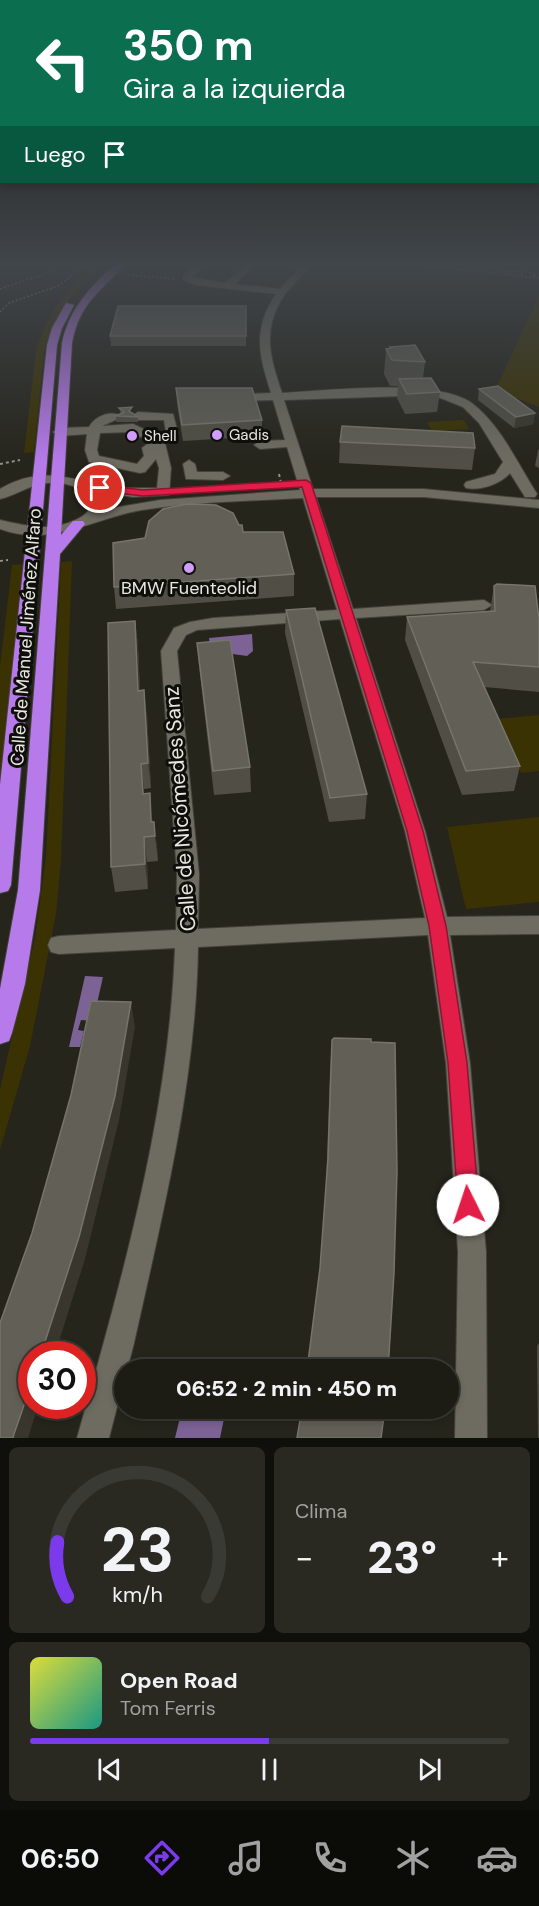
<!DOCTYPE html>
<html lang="es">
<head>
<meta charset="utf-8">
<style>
	body { margin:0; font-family:"DM Sans",sans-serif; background:#292922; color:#f1f3f6; height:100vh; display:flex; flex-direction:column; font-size:22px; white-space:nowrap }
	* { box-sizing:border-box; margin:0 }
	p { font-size:20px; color:#a0a1a0 }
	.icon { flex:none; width:33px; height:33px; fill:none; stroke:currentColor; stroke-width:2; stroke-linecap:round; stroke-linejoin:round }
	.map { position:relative; height:1438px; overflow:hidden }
	.panel { display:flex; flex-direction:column; gap:9px; padding:9px; background:#0f0f0c; flex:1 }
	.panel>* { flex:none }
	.guide { position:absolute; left:0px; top:0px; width:540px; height:183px; box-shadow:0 3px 9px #0003,0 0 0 2px #3a3a34; background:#0b6e4f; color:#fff; overflow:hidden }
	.speed { position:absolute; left:18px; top:1341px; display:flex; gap:12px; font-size:30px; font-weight:700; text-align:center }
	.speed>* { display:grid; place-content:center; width:78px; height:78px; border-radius:50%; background:#1c1c15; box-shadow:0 3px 9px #0003,0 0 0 2px #3a3a34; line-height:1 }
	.speed .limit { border:9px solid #d22; background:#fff; color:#111 }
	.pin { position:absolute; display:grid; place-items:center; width:51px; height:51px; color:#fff; margin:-26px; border:3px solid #fff; border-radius:50%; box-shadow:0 2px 6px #0007 }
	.me { position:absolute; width:66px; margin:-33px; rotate:356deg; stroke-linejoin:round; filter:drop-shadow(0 0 4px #0008) }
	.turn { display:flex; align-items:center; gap:21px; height:126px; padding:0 24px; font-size:27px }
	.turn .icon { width:78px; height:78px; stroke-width:2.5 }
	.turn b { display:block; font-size:42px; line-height:51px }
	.then { display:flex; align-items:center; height:57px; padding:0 24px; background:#0003; gap:12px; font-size:22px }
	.big { font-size:45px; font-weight:800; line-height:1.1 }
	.panel .card { flex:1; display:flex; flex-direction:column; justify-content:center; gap:9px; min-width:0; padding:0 21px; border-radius:9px; background:#292922 }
	.panel .dial { align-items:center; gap:0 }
	.dial svg { height:156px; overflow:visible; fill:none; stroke:#3a3a34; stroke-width:7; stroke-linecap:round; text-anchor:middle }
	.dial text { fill:#f1f3f6; stroke:none }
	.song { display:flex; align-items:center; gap:18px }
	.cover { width:72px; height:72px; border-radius:9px; background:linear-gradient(135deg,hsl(60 70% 55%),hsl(170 70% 35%)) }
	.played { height:6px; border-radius:3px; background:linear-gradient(90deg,#7c3aed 50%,#3a3a34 50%) }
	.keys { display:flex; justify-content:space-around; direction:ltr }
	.heat { display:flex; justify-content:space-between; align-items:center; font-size:33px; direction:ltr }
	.panel .tiles { flex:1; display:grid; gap:9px; grid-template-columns:1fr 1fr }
	.card:last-child { grid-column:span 2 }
	.trip { position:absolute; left:114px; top:1359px; width:345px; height:60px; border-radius:30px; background:#1c1c15; box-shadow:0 3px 9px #0003,0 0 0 2px #3a3a34; font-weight:800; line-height:60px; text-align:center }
	.dock { display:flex; height:96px; justify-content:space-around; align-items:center; background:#0b0b08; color:#a0a1a0 }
	.dock .icon { width:42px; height:42px }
	.dock .selected { color:#7c3aed }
	.dock b { font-size:27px; color:#f1f3f6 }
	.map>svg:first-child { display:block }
</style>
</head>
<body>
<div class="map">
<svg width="539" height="1438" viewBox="0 0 539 1438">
	<rect width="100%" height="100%" fill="#26251c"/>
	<!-- green -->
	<path fill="#3a3202" d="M99 262H105C75 286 54 315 44 352L34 452 24 453 36 352C46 315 68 286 99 262Z
		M539 296V407L495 390Z
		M464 420 469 429 432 431 427 422Z
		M72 561 61 861 56 914 30 1046 0 1150V1089L35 938 46 857 61 562Z
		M23 564 0 796V667L12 565Z
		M539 715V771L521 773 496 719Z
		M539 817V902L466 909 447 827Z"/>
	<!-- water -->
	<path fill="#7c6295" d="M252 634 253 651 247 656 211 651 209 638Z
		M85 976 103 977 93 1021 81 1020 78 1030 84 1031 80 1047H69Z
		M182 1409H226L220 1438H175Z"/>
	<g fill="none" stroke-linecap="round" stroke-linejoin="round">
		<defs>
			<path id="minor" d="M198 262H207L192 277 225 283 250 262H259L235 284 280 289 304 262H313C305 273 294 283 285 294 261 329 270 357 282 393 327 391 438 377 473 404 501 426 518 464 537 494L535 497H525L510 473C501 484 480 491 466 488L464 485 466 482 495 474 503 462 479 423 463 407 433 395 284 400 313 489H424L539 500V508L424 497H316L353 609 484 600 492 605 484 610 356 618 425 831 447 917 539 916V934L450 935 470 1063 486 1252 487 1438H455L458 1252 446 1063 428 935 198 947C196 1082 163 1212 134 1343L127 1370H124V1380L109 1438H77C122 1279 169 1115 175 948L59 954 51 952 48 945 51 938 59 936 176 930 177 874 161 651 174 628 190 622 213 618 337 610 303 498C249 501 195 502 142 510 94 518 50 548 0 529V520C22 525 45 531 68 523 113 508 83 480 48 483 30 484 17 495 0 499V489C32 470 58 474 91 483 113 489 136 488 157 488L159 468 156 459 145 472 140 473 89 462 85 450 87 434 59 436 53 432 59 428 89 427C95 416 112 409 122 417L102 426 133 424 158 436 166 432 164 420H138L132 416 138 412 173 414 178 433 165 443 171 468 169 495 133 497 100 492 104 500 101 510 160 500 300 490 287 447 260 449 254 445 260 441 285 440 273 400 232 401 226 398 232 395 271 393C259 355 252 330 276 294L196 285 183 280V276ZM131 432 150 442 142 448 144 456 137 464 99 456 97 450 100 433ZM340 619 405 831 425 918 198 929 199 874 177 651 186 635 197 630Z
				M189 460 195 464 197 472H223L230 476 223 480 186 479 183 464Z"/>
			<path id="highway" d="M118 262H127C102 291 80 301 72 343L61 535 73 521H83L85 524 60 554 40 890 25 984 12 1033 9 1041 0 1044V989L18 890 62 343C69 308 92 285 118 262Z
				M66 303 74 305 62 328 57 345 11 885 8 891 0 893V785L47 345 52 328Z"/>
		</defs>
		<!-- minor casing -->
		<use href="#minor" stroke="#43423b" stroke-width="2"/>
		<!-- highway casing -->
		<use href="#highway" stroke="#43423b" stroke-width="2"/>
		<!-- path-far1 -->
		<path stroke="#8f8e87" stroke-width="1.5" stroke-dasharray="2 2" stroke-linecap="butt" d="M394 262 539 278
			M426 262 424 264 438 263 436 266 441 263 449 264 447 267 452 264 461 265 460 268 473 267 471 269 485 268 484 271H487L488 268 497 269 496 272 510 271 508 273 512 274 513 271 522 272 521 275 525 272 535 273 533 276 539 274
			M128 275 175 279
			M0 289 44 274 54 266 66 262
			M0 312 9 303 58 286 90 262"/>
		<!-- path -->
		<path stroke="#8f8e87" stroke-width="2" stroke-dasharray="3 3" stroke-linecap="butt" d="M0 464 20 460
			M279 474 281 483
			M0 561 8 560"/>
		<!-- minor -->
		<use href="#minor" fill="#6e6c61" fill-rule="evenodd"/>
		<!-- highway -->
		<use href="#highway" fill="#b67aea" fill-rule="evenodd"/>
	</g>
	<!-- wall -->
	<path fill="#504e45" d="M246 306V346H111L110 336Z
		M390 347 425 362 423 378 440 392 437 412 405 414 397 398 398 386H390L384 374 386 349 390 348Z
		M176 388 262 420V436L183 441 177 404Z
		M479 389 535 413 533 424 514 428 478 400Z
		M119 408 133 413 138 417V422H116V416L121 414Z
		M340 442 475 448 472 470 339 463Z
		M539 449V468L535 466 538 450Z
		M239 525 243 532 294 574V596L116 609 114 587 145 538Z
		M494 586 539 619V692L484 687 520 766 514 791 462 795 405 640 407 617 490 611Z
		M286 610 367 794 365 819 329 822 285 633Z
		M135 621 138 645 140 691 147 715 151 788 144 789V793L153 822 157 847 158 861 147 862 148 889 115 892 111 867Z
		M197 643 250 767 251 792 214 795 199 666Z
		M332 1040 388 1370 320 1268 326 1187 330 1072Z
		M539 1343V1438H538L537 1346Z"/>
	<!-- shaded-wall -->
	<path fill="#39372d" d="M535 413 533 424 514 428 516 417Z
		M135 621 138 645 141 715 138 691Z
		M144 690 147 715 151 788 148 763Z
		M141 764 144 789 145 818 143 794Z
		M150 793 152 818 153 836 151 822Z
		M154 822 157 847 158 861 155 836Z
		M144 837 147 862 148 889 145 864Z
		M131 1002 135 1027 119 1120 85 1259 55 1354H41Z
		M32 1382V1406H38L28 1438H13Z"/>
	<!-- building -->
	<path fill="#615f56" stroke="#76746b" stroke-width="1.5" d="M118 306H246V336H110Z
		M415 345 425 362 392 360 386 349 391 348 390 347Z
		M431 378 440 392 407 394 399 379Z
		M498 386 535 413 516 417 479 389Z
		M176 388H252L262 420 182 425Z
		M132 407 129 411 138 417 116 416 124 412 119 408Z
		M342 426 473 433 475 448 340 442Z
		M187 504 216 505 233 513 239 525H242L243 532H283L294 574 114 587 113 543 145 538 149 521 163 509Z
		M497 584 535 586 539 619V667L473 662 520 766 466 771 407 617 495 611 494 586Z
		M315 608 367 794 330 798 286 610Z
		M135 621 138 691 144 690 148 763 141 764 143 794 150 793 151 822H154L155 836 144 837 145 864 111 867 108 623Z
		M230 640 250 767 213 771 197 643Z
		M91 1001 131 1002 115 1096 79 1237 41 1354H32V1382L14 1434 13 1438H0V1323L32 1233 71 1095Z
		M334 1038 371 1039V1042L395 1043 397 1171 394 1273 388 1370H307L320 1268 328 1158 332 1040Z
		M302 1408H385L381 1438H297Z"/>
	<!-- sky -->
	<linearGradient id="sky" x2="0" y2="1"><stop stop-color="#15140f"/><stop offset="0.57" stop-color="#41464b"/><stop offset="1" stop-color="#41464b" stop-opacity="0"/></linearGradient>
	<rect width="539" height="463" fill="url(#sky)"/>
	<!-- route -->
	<path fill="#e11d48" stroke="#92132f" stroke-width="1.5" d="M306 480 311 483 423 831 446 926 467 1063 479 1205 476 1213 468 1216 461 1213 458 1205 448 1063 429 926 407 831 302 487 143 496 100 491 95 488 100 485 143 490Z"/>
	<!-- markers -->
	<g fill="#d09dfe" stroke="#0e0e0a" stroke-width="2">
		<circle cx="217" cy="435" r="6"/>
		<circle cx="132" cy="436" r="6"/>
		<circle cx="189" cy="568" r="6"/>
	</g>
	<g text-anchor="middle" stroke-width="6" stroke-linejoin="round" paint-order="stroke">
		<!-- far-poi labels -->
		<g font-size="15" fill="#e8e7e1" stroke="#0e0e0a" text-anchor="start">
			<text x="229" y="440">Gadis</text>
			<text x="144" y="441">Shell</text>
		</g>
		<!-- poi labels -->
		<g font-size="18" fill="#e8e7e1" stroke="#0e0e0a">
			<text x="189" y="594">BMW Fuenteolid</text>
		</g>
		<!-- street labels -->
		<g font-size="18" fill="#e8e7e1" stroke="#0e0e0a">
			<text transform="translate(26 637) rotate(-86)" y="6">Calle de Manuel Jiménez Alfaro</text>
		</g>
		<!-- near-street labels -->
		<g font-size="21" fill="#e8e7e1" stroke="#0e0e0a">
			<text transform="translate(180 809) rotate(-94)" y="7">Calle de Nicómedes Sanz</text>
		</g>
	</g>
</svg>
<div class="speed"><div class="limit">30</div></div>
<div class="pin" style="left:100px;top:488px;background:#d93025"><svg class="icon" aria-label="arrive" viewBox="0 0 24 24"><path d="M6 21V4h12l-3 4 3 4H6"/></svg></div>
<svg class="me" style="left:468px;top:1205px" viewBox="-20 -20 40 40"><circle r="19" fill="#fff"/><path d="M0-13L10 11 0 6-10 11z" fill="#e11d48"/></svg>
<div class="trip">06:52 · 2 min · 450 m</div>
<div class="guide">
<div class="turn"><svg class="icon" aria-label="left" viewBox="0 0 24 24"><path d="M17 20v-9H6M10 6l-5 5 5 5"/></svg><div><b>350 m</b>Gira a la izquierda</div></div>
<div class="then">Luego<svg class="icon" aria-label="arrive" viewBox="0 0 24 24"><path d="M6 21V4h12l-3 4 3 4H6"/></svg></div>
</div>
</div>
<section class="panel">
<div class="tiles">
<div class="card dial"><svg viewBox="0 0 100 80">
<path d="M14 69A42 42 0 1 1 86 69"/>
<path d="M14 69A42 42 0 0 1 9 41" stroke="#7c3aed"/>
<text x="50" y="56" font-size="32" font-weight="700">23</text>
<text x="50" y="72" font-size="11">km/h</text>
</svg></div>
<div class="card"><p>Clima</p>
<div class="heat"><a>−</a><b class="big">23°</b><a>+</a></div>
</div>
<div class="card">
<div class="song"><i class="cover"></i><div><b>Open Road</b><p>Tom Ferris</p></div></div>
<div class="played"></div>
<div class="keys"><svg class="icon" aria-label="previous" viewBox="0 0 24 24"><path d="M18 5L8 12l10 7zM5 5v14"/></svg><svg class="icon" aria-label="pause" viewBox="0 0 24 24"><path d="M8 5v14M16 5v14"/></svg><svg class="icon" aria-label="next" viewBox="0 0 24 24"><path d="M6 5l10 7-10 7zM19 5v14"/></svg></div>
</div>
</div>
</section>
<nav class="dock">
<b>06:50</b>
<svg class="icon selected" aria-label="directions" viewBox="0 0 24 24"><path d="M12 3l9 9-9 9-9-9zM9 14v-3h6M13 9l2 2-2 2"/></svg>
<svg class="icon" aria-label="music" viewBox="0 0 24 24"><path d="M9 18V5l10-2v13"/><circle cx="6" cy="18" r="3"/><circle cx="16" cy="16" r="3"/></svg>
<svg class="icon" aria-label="phone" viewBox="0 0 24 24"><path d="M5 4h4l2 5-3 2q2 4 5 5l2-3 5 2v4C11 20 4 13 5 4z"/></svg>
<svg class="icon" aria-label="climate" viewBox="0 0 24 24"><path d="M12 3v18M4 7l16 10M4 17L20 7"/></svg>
<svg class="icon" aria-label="car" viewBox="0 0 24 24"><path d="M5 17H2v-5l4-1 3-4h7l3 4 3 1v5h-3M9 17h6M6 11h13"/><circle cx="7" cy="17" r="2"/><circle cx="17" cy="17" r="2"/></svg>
</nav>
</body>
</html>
